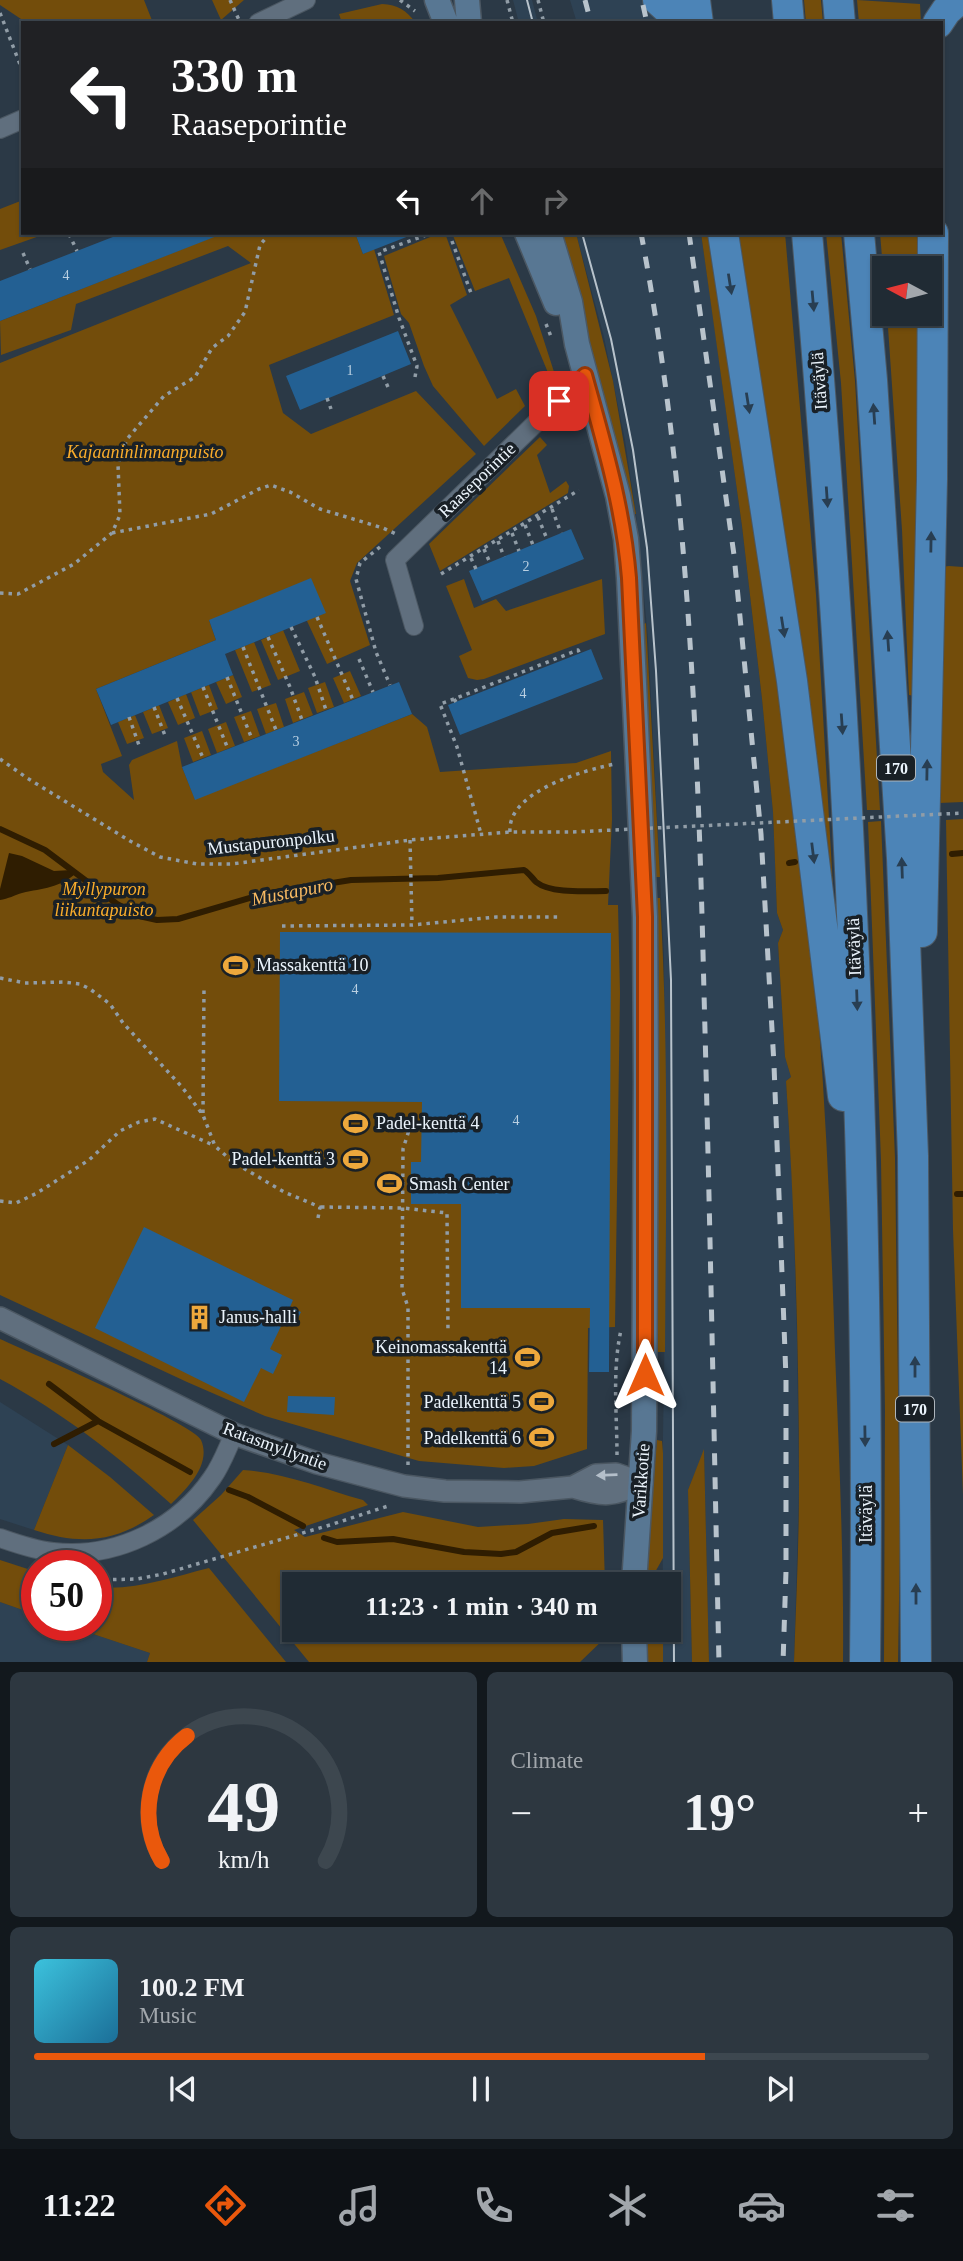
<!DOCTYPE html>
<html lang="en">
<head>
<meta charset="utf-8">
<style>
	body { margin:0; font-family:Georgia,serif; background:#2d3740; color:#f1f3f6; height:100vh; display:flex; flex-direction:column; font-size:26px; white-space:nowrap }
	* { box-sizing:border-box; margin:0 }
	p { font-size:23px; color:#a2a7ac }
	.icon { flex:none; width:38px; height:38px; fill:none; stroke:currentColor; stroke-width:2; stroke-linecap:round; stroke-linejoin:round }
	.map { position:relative; height:1662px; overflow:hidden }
	.sheet { display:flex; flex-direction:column; gap:10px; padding:10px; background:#12181d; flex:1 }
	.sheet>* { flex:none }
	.top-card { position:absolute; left:21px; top:21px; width:922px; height:214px; border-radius:0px; box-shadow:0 2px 5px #0004,0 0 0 2px #3d474f; background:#202124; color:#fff; overflow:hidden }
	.needle { width:46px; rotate:277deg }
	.fabs { position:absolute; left:872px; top:256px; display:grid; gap:14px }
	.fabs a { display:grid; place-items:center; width:70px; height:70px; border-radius:0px; background:#202b34; box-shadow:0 2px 5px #0004,0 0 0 2px #3d474f; font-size:35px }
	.speed { position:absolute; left:21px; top:1550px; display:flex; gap:14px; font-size:35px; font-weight:700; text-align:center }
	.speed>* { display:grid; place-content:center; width:91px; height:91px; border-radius:50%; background:#202b34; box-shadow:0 2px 5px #0004,0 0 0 2px #3d474f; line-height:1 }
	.speed .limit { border:10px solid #d22; background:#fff; color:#111 }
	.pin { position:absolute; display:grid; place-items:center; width:60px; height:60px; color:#fff; margin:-30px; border-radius:14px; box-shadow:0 4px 10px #0006 }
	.me { position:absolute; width:77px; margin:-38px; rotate:0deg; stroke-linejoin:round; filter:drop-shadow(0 0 5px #0008) }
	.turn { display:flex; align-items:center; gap:24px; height:147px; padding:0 35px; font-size:32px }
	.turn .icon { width:91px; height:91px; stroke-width:2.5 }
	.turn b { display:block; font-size:49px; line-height:60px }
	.lanes { display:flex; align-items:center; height:66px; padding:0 35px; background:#0003; justify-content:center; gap:35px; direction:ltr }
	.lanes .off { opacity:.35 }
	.big { font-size:52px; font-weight:800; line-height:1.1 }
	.sheet .card { flex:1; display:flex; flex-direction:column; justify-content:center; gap:10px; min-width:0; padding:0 24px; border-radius:10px; background:#2d3740 }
	.sheet .dial { align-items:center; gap:0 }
	.dial svg { height:182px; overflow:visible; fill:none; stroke:#3d474f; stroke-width:7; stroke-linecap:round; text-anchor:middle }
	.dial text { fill:#f1f3f6; stroke:none }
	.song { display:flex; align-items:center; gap:21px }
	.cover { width:84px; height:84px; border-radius:10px; background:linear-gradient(135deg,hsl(190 70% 55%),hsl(200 70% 35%)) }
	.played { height:7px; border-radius:4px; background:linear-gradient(90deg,#ea580c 75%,#3d474f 75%) }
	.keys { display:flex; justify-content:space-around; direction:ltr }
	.heat { display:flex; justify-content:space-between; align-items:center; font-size:38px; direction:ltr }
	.sheet .tiles { flex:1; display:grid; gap:10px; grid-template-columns:1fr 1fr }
	.card:last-child { grid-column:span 2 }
	.trip { position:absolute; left:282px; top:1572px; width:399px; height:70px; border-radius:0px; background:#202b34; box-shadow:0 2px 5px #0004,0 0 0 2px #3d474f; font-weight:800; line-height:70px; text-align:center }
	.tabs { display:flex; height:112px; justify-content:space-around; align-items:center; background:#0d1115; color:#a2a7ac }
	.tabs .icon { width:49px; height:49px }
	.tabs .on { color:#ea580c }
	.tabs b { font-size:32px; color:#f1f3f6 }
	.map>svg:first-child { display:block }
</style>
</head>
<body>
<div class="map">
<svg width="963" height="1663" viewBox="0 0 963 1663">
	<rect width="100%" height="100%" fill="#2b3946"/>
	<!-- built -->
	<path fill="#2e4254" d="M513 0H532L538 23H519Z
		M570 0H648L660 23H577Z
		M576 233H701L711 302 742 526 762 699 773 812 777 913 783 930 778 943 785 1057 791 1077 786 1081 793 1193 797 1342 799 1488 794 1662H709L704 1451 688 1490 692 1662H663V1629H668V1584H663L662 1499 666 1250 664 956 648 638 636 514 625 440 604 337Z
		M0 1402 68 1445 34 1530 0 1519Z
		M0 1602 37 1615V1626H69L150 1653 147 1662H0Z"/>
	<!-- green -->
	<path fill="#734d0b" d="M0 0H144L153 23H27L0 5Z
		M212 0H244L221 20Z
		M804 0H821L823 23H806Z
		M857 0 920 4 921 23H859Z
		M382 4C398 5 406 10 416 23H342L339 14Z
		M23 200V233H48L0 250V209Z
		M223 233H355L363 254 374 249 394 315 269 365 283 413 311 434 416 391 476 454 357 563 350 581 370 645 327 664 307 621 209 620 216 640 96 689 122 756 101 764 103 772 134 800 129 765 132 760 177 741 182 767 195 799 412 714 427 727 440 772 576 763 611 751 612 819 608 905H618L620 993 615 1327 588 1328 587 1449 534 1466 504 1468 419 1461 265 1416 187 1382 0 1295V363L251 263 228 246 76 304 71 330 1 355 0 321Z
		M440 233H445L467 295 450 305 497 399 516 389 525 406 484 446 433 386 424 366 409 323 401 314 384 256Z
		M452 233H500L536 316 555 375 551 380 509 278 475 291Z
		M556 233H576L613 381 636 514H632Z
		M701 233H711C746 456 784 680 808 905 824 1054 830 1202 835 1352 839 1455 844 1559 843 1662H794C796 1604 799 1545 799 1486 799 1351 795 1216 786 1081L791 1077 785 1057 778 943 783 930 777 913 773 812 762 699 742 526Z
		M731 233H785L816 595 833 887 826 886Z
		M826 233H841L855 381 880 810H867L841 383Z
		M880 233H921V268H884V281Z
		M887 313H921L920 697 909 695 902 530Z
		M540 437 547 445 537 455 550 493 566 481 569 486 568 493 440 571 429 544Z
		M949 566 963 567V802L939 803 942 567Z
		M464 579 474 608 496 599 506 611 602 579 605 634 484 679 477 680 468 678 459 656 472 650 446 586Z
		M646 623 660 877H655L644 624Z
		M283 630 300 671 278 680 261 640Z
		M254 642 271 685 252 692 235 650Z
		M350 671 361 696 344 703 333 678Z
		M233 675 242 697 226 704 216 682Z
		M325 682 334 707 317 713 308 688Z
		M209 685 218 709 200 716 191 692Z
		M304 692 313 715 293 723 285 699Z
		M186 694 195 718 178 725 168 702Z
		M276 703 284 727 266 734 257 709Z
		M159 705 168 728 152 734 143 712Z
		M251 711 260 736 244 742 234 717Z
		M135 715 144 738 127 744 118 722Z
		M226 722 235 746 217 753 208 729Z
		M202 731 211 755 193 762 184 738Z
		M963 819V1495L953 1230 946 820Z
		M881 821 895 1158 900 1538 898 1663 884 1662 885 1410 881 1161 868 822Z
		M657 898H660C669 1049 666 1201 665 1352H656L659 974Z
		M0 1339C27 1351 194 1424 201 1440 212 1465 186 1489 171 1504 119 1457 62 1412 0 1379Z
		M657 1440 662 1441 663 1453V1558L649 1583 644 1584Z
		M68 1445 110 1477 154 1515C114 1543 80 1545 34 1530Z
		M704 1449 709 1662H692L688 1490Z
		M243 1470C283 1472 324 1489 363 1500L368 1505 294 1530 305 1537 403 1512 478 1527 528 1524 564 1519 603 1520 605 1584H294V1629H606V1637L580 1662H309L193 1520 221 1495Z
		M0 1560 37 1572V1615L0 1602Z
		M209 1568 286 1662H147L150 1653 69 1626H96V1587C134 1591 173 1577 209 1568Z
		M655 1629H663V1662H645V1643Z"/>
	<!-- water -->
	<path fill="#2f1d01" d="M9 853 22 856 54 871 72 870 76 873C60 888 43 888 22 893 15 895 8 899 0 900V889Z"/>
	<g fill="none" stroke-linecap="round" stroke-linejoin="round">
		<!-- stream -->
		<path stroke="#2f1d01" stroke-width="6" d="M0 829 45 850 117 904 139 916 157 920 178 919 263 894 351 880 438 878 524 870C529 873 532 878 536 882 551 894 587 891 606 891
			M952 854 963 853
			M789 863 795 862
			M957 1194H963
			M49 1384 98 1421 190 1472
			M54 1444 98 1421
			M229 1490 248 1497 303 1526
			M324 1538 337 1542 393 1539 464 1552 501 1554 516 1552 552 1533 594 1526"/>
	</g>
	<!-- building -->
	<path fill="#236093" d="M123 233 222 234 0 321V281Z
		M355 233H414V234L363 254Z
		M398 331 411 364 300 410 286 376Z
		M571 529 584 559 482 601 469 571Z
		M311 578 326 613 225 654 233 675 111 725 96 689 216 640 209 620Z
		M591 649 603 679 460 735 448 705Z
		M399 682 412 714 195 800 182 767Z
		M280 932 611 933 609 1372H589L590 1308H461V1204H411V1162H421L422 1102 279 1101Z
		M144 1227 293 1300 290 1307 301 1312 294 1326 283 1322 270 1349 282 1355 273 1374 261 1368 244 1402 95 1328Z
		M288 1396 335 1397 334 1415 287 1412Z"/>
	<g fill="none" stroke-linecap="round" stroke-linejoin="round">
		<defs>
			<path id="minor" d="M258 23 306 0
				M0 129 23 119
				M414 626 395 560 585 375
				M0 1538C17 1544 35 1550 53 1552 115 1559 177 1529 212 1478 222 1464 227 1449 234 1434"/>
			<path id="tertiary" d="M0 1318 234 1434 317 1463 404 1486 445 1491 520 1492 573 1487 596 1475 616 1474 642 1483
				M573 1487C605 1497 611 1496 642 1483"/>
			<path id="secondary" d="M437 0 446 23
				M467 0 469 23
				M527 233 556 303
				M549 233 570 302 577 344 618 496 626 539 629 578 645 917 646 1082 644 1431 634 1584
				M634 1629 635 1663"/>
			<path id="trunk" d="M658 0 668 9 678 23
				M695 0 698 23
				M787 0 789 23
				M838 0 840 23
				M938 23 946 11 954 4
				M723 233 792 681 843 1096
				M807 233C848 708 871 1185 865 1663
				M859 233 872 380 902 858 913 1156 916 1663
				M922 932 932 479 933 233"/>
		</defs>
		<!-- minor casing -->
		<use href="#minor" stroke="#4b5762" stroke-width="20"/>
		<!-- tertiary casing -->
		<use href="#tertiary" stroke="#4b5762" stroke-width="24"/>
		<!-- secondary casing -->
		<use href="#secondary" stroke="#4b5762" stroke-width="27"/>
		<!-- trunk casing -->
		<use href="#trunk" stroke="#4b5762" stroke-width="32"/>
		<!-- path -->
		<path stroke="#919da7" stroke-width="3.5" stroke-dasharray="3.5 5" stroke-linecap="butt" d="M230 0 239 20
			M400 0 415 11
			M507 0 513 23
			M538 0 544 23
			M0 13 23 72
			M449 233 471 293
			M69 234 77 251
			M23 253 30 269
			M546 324 552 339
			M383 376 388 387
			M415 377 417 366 399 318 379 252 432 233
			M327 398 331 409
			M552 509 561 533
			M538 517 547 539
			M525 525 533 545
			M112 533 211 514 259 489 271 485 290 492 320 509 383 528 396 534
			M512 533 519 551
			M498 541 504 557
			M380 547 360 563 356 579 376 652 390 685
			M484 549 490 563
			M471 558 476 569
			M441 574 579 490
			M0 593 18 594 74 564 112 533 120 515 118 464 127 439 164 396 195 377 212 348 228 336 245 312 260 245 270 233
			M317 617 353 700
			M291 627 315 677 326 710
			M268 637 290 687 302 720
			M243 647 276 730
			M359 659 373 692
			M227 677 252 739
			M203 687 228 749
			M177 698 203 758
			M454 699 440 704 457 747 481 834
			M456 702 454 699 578 650 580 654
			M154 707 166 738
			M129 717 140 748
			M0 759 27 778 130 841 160 857 197 864H232L410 840 510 832H573
			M510 832C507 791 585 770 615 764
			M410 840 412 925
			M282 926 412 925 496 917H559
			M0 978 25 983 64 982 80 984 90 989 110 1004 123 1023 182 1087 203 1115 215 1146 233 1162 284 1192 320 1207 318 1218
			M203 1113 204 988
			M0 1201 16 1203 37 1193 89 1160 120 1131 139 1122 155 1119 215 1146
			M321 1207 403 1208 447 1213 448 1332
			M617 1455C617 1414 612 1370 621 1330
			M408 1465V1307L402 1289 403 1149 411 1124
			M96 1580 137 1579 163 1574 330 1525 391 1505"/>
		<!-- minor -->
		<use href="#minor" stroke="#606f7e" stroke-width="18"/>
		<!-- tertiary -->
		<use href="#tertiary" stroke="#606f7e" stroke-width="21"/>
		<!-- secondary -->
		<use href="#secondary" stroke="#587793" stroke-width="24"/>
		<!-- trunk -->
		<use href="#trunk" stroke="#4c84b7" stroke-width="30"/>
		<!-- tram -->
		<path stroke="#b8c3cc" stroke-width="2" d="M527 0 533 23
			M582 233 611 339 633 450 647 548 656 671 671 980 674 1663"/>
		<!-- rail -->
		<path stroke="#b8c3cc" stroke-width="5" stroke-dasharray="12 12" stroke-linecap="butt" d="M585 0 591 23
			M643 5 647 23
			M641 233C688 481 698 741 704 993 710 1216 714 1439 719 1663
			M689 233 734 555 761 834 774 1065 786 1378V1571L783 1663"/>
		<!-- path-bridge -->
		<path stroke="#919da7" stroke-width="3.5" stroke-dasharray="3.5 5" stroke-linecap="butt" d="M573 832 963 813"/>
	</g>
	<!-- one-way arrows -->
	<defs><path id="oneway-solid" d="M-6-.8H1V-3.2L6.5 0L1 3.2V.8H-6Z" transform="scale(1.75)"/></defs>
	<g fill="#283e52">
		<use href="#oneway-solid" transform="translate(730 284) rotate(81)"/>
		<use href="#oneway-solid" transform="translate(813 301) rotate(85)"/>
		<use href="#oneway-solid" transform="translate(748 403) rotate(81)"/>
		<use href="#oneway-solid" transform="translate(874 414) rotate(-94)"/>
		<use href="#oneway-solid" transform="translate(827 497) rotate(86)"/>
		<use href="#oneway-solid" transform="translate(931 542) rotate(-89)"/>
		<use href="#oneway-solid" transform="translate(783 627) rotate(81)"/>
		<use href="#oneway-solid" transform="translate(888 641) rotate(-94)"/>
		<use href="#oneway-solid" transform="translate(842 724) rotate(86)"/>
		<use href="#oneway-solid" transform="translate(927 770) rotate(-89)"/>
		<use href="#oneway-solid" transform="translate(813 853) rotate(83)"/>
		<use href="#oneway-solid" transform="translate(902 868) rotate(-92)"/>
		<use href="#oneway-solid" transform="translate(857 1000) rotate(88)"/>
		<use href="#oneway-solid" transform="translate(915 1367) rotate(-90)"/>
		<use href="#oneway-solid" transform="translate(865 1436) rotate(89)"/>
		<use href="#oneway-solid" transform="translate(916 1594) rotate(-90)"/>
	</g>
	<use fill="#b4bfca" href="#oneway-solid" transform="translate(607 1475) rotate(178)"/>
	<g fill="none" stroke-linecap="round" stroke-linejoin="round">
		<defs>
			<path id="route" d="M559 401 585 375C604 444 623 506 629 578L645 917V1375"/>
		</defs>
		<!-- route casing -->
		<use href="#route" stroke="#983908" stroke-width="18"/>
		<!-- route -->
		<use href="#route" stroke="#ea580c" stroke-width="12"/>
	</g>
	<!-- icons -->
	<defs>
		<symbol id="stadium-bare" viewBox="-9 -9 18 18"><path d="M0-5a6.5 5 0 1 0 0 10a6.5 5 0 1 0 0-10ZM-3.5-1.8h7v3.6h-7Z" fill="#eda83c" stroke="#192026" stroke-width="2.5" paint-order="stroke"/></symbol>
		<symbol id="building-bare" viewBox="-9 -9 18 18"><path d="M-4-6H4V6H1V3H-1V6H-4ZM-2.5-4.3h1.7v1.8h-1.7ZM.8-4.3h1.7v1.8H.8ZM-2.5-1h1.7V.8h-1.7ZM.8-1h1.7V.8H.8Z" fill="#eda83c" stroke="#192026" stroke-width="2.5" paint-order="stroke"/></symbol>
	</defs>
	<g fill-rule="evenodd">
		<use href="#stadium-bare" x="218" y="948" width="35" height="35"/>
		<use href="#stadium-bare" x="338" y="1106" width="35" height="35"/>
		<use href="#stadium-bare" x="338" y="1142" width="35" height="35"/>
		<use href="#stadium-bare" x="372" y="1166" width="35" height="35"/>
		<use href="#building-bare" x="182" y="1300" width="35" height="35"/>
		<use href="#stadium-bare" x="510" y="1340" width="35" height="35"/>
		<use href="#stadium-bare" x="524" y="1384" width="35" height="35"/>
		<use href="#stadium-bare" x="524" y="1420" width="35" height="35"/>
	</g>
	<g text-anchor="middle" stroke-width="7" stroke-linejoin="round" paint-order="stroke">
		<!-- number labels -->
		<g font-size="14" fill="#bad0e2">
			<text x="66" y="280">4</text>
			<text x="350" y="375">1</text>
			<text x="526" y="571">2</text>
			<text x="523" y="698">4</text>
			<text x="296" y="746">3</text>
			<text x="355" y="994">4</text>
			<text x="516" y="1125">4</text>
		</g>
		<!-- shield labels -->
		<g fill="#192026" stroke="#adb5bc" stroke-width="2">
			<rect x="877" y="755.5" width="38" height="25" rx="5"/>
			<rect x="896" y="1396.5" width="38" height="25" rx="5"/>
		</g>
		<g font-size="16" font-weight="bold" fill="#ecf5fd">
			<text x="896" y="774">170</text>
			<text x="915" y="1415">170</text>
		</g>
		<!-- street labels -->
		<g font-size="18" fill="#ecf5fd" stroke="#192026">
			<text transform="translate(819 381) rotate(-94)" y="6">Itäväylä</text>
			<text transform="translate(477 480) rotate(-44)" y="6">Raaseporintie</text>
			<text transform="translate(271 842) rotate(-6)" y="6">Mustapuronpolku</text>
			<text transform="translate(854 947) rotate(-92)" y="6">Itäväylä</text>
			<text transform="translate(275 1446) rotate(20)" y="6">Ratasmyllyntie</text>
			<text transform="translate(641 1481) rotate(-86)" y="6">Varikkotie</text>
			<text transform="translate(866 1514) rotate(-90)" y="6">Itäväylä</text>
		</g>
		<!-- park labels -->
		<g font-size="18" font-style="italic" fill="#f9ac2b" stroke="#192026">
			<text x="145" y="458">Kajaaninlinnanpuisto</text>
			<text x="104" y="895">Myllypuron<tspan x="104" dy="21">liikuntapuisto</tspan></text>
		</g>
		<!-- poi labels -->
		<g font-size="18" fill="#ecf5fd" stroke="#192026" text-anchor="start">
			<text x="256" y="971">Massakenttä 10</text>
			<text x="376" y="1129">Padel-kenttä 4</text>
			<text x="335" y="1165" text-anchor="end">Padel-kenttä 3</text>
			<text x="409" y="1190">Smash Center</text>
			<text x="219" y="1323">Janus-halli</text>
			<text x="507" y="1353" text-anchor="end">Keinomassakenttä<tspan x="507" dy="21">14</tspan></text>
			<text x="521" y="1408" text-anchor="end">Padelkenttä 5</text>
			<text x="521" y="1444" text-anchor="end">Padelkenttä 6</text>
		</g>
		<!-- water labels -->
		<g font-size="19" font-style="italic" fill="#f8ba62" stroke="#192026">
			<text transform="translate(292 891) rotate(-11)" y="7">Mustapuro</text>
		</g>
	</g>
</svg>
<div class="fabs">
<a><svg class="needle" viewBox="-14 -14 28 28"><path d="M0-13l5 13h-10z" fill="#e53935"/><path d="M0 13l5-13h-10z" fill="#a2a7ac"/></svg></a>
</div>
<div class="speed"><div class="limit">50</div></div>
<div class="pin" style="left:559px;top:401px;background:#d93025"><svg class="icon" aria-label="arrive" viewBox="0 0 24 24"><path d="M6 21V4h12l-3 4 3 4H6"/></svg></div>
<svg class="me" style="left:645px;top:1375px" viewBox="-20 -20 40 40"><path d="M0-17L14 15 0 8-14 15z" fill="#ea580c" stroke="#fff" stroke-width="4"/></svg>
<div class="trip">11:23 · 1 min · 340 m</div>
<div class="top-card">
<div class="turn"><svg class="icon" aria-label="left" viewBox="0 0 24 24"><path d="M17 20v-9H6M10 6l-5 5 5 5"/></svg><div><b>330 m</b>Raaseporintie</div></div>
<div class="lanes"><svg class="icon" aria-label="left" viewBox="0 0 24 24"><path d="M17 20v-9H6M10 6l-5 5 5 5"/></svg><svg class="icon off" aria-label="ahead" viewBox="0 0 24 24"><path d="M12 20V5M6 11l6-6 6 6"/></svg><svg class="icon off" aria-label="right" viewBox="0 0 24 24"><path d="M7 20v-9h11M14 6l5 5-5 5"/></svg></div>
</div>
</div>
<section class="sheet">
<div class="tiles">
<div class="card dial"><svg viewBox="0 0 100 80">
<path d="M14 69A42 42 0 1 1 86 69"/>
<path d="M14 69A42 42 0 0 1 25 14" stroke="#ea580c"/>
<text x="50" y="56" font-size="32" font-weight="700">49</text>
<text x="50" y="72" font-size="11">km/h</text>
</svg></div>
<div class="card"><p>Climate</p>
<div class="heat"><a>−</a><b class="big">19°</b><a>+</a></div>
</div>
<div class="card">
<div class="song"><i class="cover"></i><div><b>100.2 FM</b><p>Music</p></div></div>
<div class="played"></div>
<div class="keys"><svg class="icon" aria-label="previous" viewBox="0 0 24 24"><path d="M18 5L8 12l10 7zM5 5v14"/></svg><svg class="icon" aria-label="pause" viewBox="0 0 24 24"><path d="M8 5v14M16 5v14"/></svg><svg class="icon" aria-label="next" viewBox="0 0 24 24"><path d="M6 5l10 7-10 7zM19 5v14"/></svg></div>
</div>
</div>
</section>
<nav class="tabs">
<b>11:22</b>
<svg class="icon on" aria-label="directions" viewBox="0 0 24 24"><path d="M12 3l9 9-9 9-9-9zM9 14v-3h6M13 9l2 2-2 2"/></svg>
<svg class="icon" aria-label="music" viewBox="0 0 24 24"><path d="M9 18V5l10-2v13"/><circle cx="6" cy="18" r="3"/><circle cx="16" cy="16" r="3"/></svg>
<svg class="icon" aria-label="phone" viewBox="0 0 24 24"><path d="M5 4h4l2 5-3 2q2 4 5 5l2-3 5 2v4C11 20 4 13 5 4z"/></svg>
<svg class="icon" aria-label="climate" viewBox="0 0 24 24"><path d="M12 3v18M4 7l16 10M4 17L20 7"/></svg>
<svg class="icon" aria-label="car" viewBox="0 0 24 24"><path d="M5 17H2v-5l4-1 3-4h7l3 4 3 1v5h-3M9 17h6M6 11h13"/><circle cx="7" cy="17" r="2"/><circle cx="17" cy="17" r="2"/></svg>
<svg class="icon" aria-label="filters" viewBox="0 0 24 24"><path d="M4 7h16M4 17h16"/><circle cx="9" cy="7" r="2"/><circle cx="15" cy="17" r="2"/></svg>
</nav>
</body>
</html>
